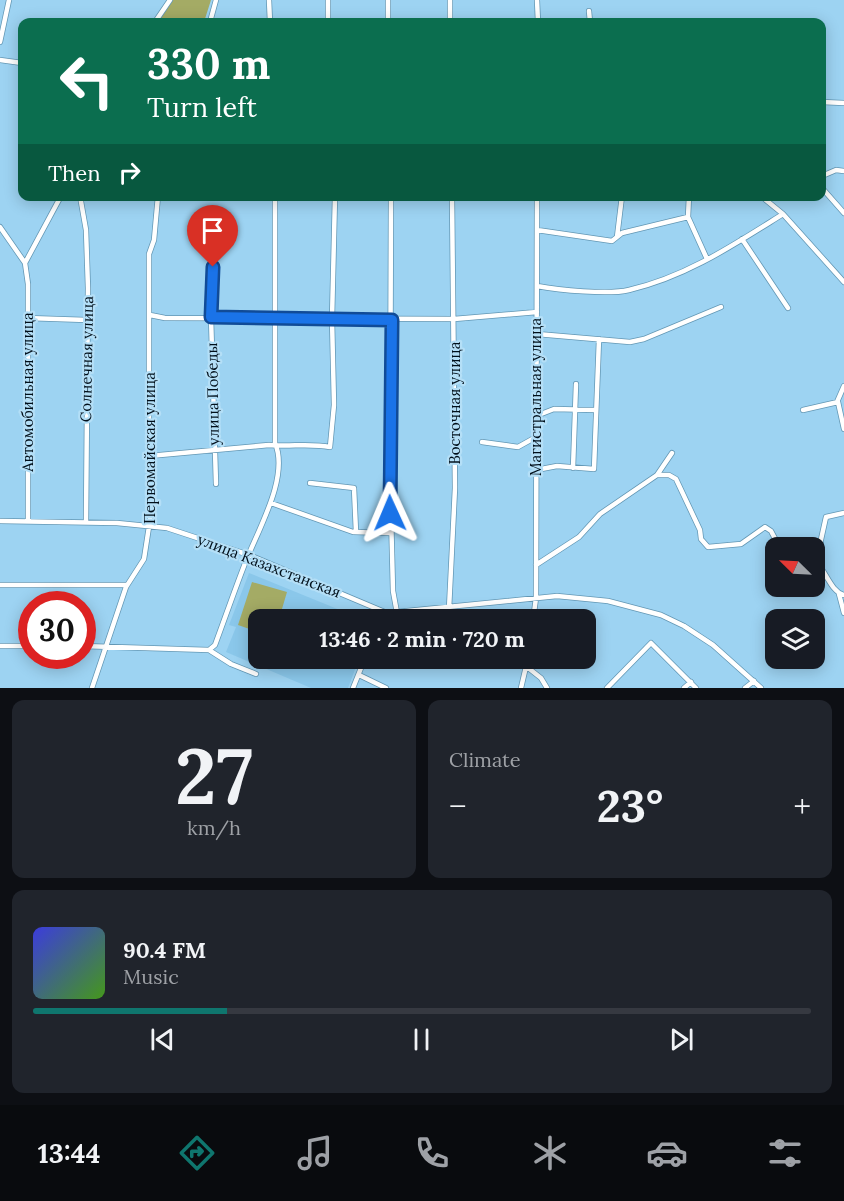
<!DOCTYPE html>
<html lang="en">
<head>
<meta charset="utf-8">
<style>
	body { margin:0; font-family:Lora,serif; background:#20242c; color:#f1f3f6; height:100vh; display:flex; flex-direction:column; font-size:22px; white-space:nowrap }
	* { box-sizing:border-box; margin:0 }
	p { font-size:20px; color:#9ea1a6 }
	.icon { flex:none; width:33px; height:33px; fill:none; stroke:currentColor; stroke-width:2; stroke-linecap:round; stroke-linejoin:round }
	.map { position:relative; height:688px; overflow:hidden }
	.side { display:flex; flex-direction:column; gap:12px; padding:12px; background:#0d0f14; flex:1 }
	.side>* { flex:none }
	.top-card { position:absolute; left:18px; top:18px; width:808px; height:183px; border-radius:12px; box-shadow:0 3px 15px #0003; background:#0b6e4f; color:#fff; overflow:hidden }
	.needle { width:39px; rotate:294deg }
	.tools { position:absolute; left:765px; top:537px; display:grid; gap:12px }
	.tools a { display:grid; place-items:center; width:60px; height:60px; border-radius:12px; background:#171b24; box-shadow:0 3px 15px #0003; font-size:30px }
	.speed { position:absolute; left:18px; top:591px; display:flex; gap:12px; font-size:30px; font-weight:700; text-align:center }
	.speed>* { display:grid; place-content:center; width:78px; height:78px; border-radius:50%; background:#171b24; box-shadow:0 3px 15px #0003; line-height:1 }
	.speed .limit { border:9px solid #d22; background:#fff; color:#111 }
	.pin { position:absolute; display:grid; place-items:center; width:51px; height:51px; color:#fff; margin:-62px -26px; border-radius:50% 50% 50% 0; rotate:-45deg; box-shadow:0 0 6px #0007 }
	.pin .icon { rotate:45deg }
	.me { position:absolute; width:66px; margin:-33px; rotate:359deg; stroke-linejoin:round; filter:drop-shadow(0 0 4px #0008) }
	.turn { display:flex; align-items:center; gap:21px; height:126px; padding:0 30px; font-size:27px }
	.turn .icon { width:78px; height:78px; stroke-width:2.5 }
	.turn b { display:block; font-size:42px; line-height:51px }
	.then { display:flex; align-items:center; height:57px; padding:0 30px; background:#0003; gap:12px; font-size:22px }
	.big { font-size:45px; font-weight:700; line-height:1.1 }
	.side .tile { flex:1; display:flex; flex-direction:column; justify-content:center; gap:9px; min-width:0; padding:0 21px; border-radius:12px; background:#20242c }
	.side .dial { align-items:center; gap:0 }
	.dial b { font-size:78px; line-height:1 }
	.song { display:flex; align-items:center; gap:18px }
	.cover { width:72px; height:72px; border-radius:9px; background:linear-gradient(135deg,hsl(240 70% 55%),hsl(100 70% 35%)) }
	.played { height:6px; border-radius:3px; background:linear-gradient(90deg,#0f766e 25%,#363941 25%) }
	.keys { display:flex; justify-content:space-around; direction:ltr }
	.heat { display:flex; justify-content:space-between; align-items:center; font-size:33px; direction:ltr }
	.side .tiles { flex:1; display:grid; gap:12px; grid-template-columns:1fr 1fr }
	.tile:last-child { grid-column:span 2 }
	.trip { position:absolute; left:248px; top:609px; width:348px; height:60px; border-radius:12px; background:#171b24; box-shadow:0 3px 15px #0003; font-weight:700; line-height:60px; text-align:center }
	.dock { display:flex; height:96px; justify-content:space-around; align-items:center; background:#090b0e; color:#9ea1a6 }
	.dock .icon { width:42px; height:42px }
	.dock .current { color:#0f766e }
	.dock b { font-size:27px; color:#f1f3f6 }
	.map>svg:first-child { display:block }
</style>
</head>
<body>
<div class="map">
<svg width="844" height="688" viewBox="0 0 844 688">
	<rect width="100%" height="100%" fill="#9dd3f2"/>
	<!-- built -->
	<path fill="#8ac7ea" d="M249 573 362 619 258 620V658L359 659 348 688H311L226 652 236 627 229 625Z"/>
	<!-- green -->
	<path fill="#a4ab65" d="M173 0H211L204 22H158Z
		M252 582 287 592 279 619 258 620V632L238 625Z"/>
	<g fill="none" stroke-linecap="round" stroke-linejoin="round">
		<defs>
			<path id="minor" d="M269 0 270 22
				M328 0V22
				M388 0V22
				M450 0V22
				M537 0 538 22
				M589 11 590 22
				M155 22 170 0
				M210 22 216 0
				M0 42 9 0
				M0 60 22 63
				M822 102 844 103
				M822 176 836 170 844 171
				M822 188 844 213
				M80 196 86 230 88 288 86 522
				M391 196 390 474 393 591 397 613
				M761 196 783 214 844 282
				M688 217 707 259
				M0 227 25 263 28 284V521
				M537 230 612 241 622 233 688 217 689 196
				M617 237 622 196
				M742 239 788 308
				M25 263 61 196
				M213 267 211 317 216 484
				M537 286C559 290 608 295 629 290 686 277 735 244 783 214
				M150 315 165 318 454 319 537 312
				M27 318 87 320
				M537 334 630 342 644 339 721 307
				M837 402 844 386
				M803 410 838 402 844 429
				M536 416 554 409 596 410
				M482 442 518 447 536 437
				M149 456 269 445C290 447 309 443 330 447L334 405 332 319 335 196
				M573 468 576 384
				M536 470 557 466 594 469 599 339
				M657 475H669L676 479 700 530 701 539 708 547 741 544 765 527 771 531 780 548
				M310 483 354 488 356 532
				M271 503 353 532 390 533
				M0 521 117 523 167 528 249 555 387 613 557 596 608 601 661 615 684 626 713 645 761 688
				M816 562 826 517 844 513
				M816 562C826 571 831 592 844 595
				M536 565 579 537 600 514 657 475 672 453
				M0 585H127
				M839 594 844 613
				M449 609 455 488 452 196
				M533 620 536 598 537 196
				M0 646H32
				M82 646 209 650 231 664 256 674
				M209 650 215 645C225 618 234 592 244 566 256 533 290 478 275 443V196
				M527 667 541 678 547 688
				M359 675 386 688
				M92 688 126 587 144 559 152 507 149 484V254L154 240 158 196
				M353 688 365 658
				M521 688 528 658
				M607 688 651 643 696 688
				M684 688 691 682
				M745 688 754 681"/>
		</defs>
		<!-- minor casing -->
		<use href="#minor" stroke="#6397b4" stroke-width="6"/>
		<!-- minor -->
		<use href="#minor" stroke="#fff" stroke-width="4.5"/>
	</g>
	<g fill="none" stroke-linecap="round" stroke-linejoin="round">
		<defs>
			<path id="route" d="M213 267 211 317 392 320 390 513"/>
		</defs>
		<!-- route casing -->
		<use href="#route" stroke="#114b97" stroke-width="15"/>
		<!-- route -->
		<use href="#route" stroke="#1a73e8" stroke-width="10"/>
	</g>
	<g text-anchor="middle" stroke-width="4.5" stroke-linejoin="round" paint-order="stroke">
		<!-- street labels -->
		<g font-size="15" fill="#000f1a" stroke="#b4dff7">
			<text transform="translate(87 359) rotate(-89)" y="5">Солнечная улица</text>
			<text transform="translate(28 392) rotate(-90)" y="5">Автомобильная улица</text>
			<text transform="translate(213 394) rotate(-91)" y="5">улица Победы</text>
			<text transform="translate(536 397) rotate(-90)" y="5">Магистральная улица</text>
			<text transform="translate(455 403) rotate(-90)" y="5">Восточная улица</text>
			<text transform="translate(150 448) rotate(-90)" y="5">Первомайская улица</text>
			<text transform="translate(269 566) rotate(21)" y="5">улица Казахстанская</text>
		</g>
	</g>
</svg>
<div class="tools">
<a><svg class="needle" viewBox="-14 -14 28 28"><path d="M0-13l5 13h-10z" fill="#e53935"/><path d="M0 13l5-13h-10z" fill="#9ea1a6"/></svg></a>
<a><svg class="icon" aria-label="layers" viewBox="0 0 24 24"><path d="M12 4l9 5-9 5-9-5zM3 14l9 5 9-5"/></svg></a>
</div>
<div class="speed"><div class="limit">30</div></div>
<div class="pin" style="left:213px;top:267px;background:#d93025"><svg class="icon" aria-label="arrive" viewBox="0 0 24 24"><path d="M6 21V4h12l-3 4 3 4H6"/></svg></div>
<svg class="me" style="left:390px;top:513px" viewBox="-20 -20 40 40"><path d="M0-17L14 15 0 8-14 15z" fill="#1a73e8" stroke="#fff" stroke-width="4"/></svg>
<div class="trip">13:46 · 2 min · 720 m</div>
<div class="top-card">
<div class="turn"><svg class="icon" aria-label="left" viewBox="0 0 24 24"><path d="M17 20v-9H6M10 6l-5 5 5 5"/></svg><div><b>330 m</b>Turn left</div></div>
<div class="then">Then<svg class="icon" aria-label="right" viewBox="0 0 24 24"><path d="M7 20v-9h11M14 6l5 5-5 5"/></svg></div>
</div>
</div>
<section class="side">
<div class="tiles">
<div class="tile dial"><b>27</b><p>km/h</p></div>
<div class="tile"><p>Climate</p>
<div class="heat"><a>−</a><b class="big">23°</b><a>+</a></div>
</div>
<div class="tile">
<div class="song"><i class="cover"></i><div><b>90.4 FM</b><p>Music</p></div></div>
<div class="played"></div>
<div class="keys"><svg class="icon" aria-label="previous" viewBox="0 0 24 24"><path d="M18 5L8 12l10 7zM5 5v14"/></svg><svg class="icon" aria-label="pause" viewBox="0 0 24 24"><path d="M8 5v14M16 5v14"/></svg><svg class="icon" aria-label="next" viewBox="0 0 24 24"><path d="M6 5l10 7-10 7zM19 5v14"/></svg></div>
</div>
</div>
</section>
<nav class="dock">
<b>13:44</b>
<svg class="icon current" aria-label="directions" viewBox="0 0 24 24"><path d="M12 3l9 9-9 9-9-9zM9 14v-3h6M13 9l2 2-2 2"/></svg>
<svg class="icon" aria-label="music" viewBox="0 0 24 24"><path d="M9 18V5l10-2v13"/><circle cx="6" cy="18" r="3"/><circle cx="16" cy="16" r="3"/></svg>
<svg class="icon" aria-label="phone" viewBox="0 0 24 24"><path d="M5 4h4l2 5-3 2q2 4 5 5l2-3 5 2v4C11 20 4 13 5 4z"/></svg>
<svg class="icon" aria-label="climate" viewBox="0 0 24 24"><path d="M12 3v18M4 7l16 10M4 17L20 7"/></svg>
<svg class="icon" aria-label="car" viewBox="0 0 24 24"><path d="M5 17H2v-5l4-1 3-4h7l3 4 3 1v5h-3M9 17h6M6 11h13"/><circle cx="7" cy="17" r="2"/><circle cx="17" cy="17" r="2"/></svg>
<svg class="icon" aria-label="filters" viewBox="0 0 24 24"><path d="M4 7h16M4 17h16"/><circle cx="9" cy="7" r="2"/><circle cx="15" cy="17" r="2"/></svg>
</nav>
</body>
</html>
